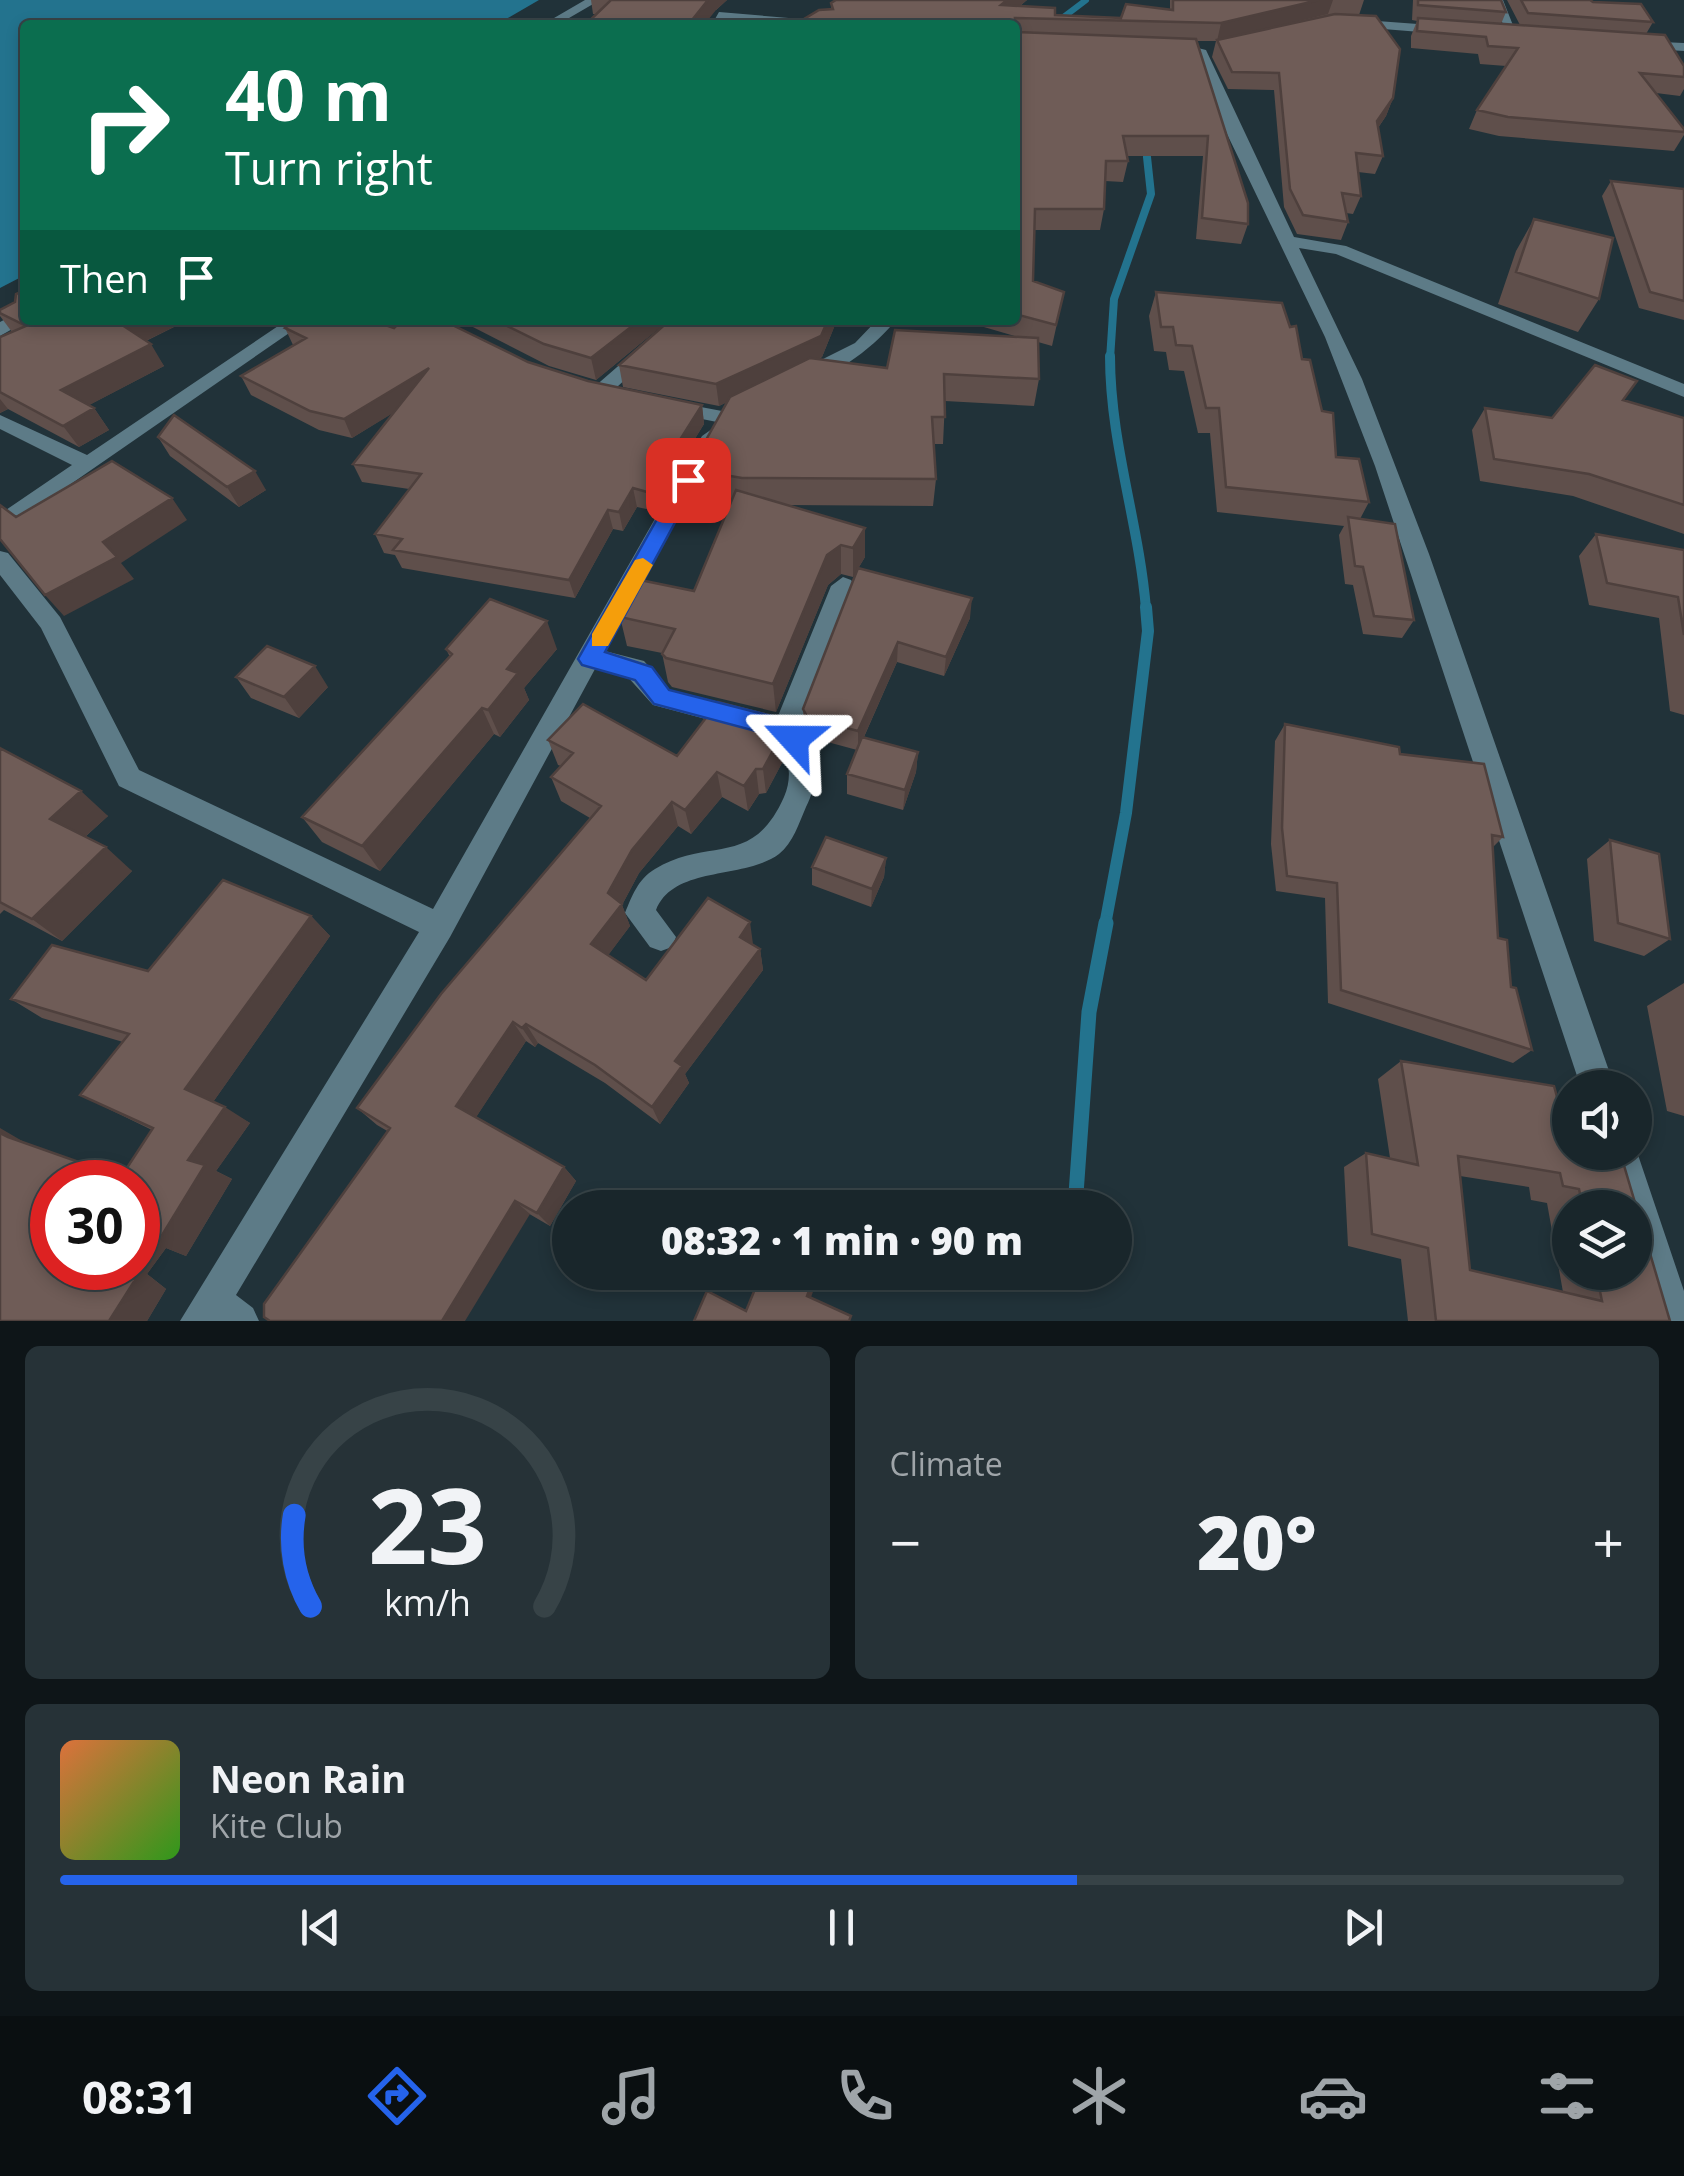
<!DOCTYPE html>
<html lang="en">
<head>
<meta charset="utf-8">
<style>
	body { margin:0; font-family:"Open Sans",sans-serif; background:#263237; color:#f1f3f6; height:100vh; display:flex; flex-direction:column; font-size:38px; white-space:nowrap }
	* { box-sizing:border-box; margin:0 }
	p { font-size:32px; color:#9fa5a9 }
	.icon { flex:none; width:55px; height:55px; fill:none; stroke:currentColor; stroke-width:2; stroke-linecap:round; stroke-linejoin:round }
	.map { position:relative; height:1321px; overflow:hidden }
	.details { display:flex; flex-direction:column; gap:25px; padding:25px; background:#0e1518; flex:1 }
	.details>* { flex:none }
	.banner { position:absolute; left:20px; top:20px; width:1000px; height:305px; border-radius:10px; box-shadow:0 5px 15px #0003,0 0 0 2px #374347; background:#0b6e4f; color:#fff; overflow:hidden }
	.buttons { position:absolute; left:1552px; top:1070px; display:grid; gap:20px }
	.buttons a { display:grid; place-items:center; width:100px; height:100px; border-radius:50%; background:#19262b; box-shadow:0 5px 15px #0003,0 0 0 2px #374347; font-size:50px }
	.speed { position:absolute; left:30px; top:1160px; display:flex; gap:20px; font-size:50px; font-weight:700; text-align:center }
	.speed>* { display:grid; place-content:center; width:130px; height:130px; border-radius:50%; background:#19262b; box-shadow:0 5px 15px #0003,0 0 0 2px #374347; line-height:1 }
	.speed .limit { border:15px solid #d22; background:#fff; color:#111 }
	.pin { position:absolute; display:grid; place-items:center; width:85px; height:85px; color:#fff; margin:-42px; border-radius:20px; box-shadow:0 5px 15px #0006 }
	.me { position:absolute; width:110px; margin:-55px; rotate:294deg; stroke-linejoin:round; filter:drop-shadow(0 0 8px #0008) }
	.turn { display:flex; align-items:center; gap:35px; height:210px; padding:0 40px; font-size:45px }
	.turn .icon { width:130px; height:130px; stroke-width:2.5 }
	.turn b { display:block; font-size:70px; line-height:85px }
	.then { display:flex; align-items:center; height:95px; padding:0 40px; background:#0003; gap:20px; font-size:38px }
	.big { font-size:75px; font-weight:800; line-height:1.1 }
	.details .tile { flex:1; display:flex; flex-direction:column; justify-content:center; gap:15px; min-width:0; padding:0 35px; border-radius:15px; background:#263237 }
	.details .dial { align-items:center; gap:0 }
	.dial svg { height:260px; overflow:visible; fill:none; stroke:#374347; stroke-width:7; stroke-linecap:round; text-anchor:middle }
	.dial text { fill:#f1f3f6; stroke:none }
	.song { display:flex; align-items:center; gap:30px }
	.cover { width:120px; height:120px; border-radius:15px; background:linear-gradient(135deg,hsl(20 70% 55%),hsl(110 70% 35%)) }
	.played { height:10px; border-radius:5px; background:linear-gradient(90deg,#2563eb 65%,#374347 65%) }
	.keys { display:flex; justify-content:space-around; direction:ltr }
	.heat { display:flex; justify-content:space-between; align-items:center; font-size:55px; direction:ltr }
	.details .tiles { flex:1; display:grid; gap:25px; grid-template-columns:1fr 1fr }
	.tile:last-child { grid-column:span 2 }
	.trip { position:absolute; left:552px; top:1190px; width:580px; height:100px; border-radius:50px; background:#19262b; box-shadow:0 5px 15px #0003,0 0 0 2px #374347; font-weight:800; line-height:100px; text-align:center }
	.tabs { display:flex; height:160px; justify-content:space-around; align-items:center; background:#0a0f11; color:#9fa5a9 }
	.tabs .icon { width:70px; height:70px }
	.tabs .active { color:#2563eb }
	.tabs b { font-size:45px; color:#f1f3f6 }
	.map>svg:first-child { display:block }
</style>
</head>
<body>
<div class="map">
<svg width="1684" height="1321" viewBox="0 0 1684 1321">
	<rect width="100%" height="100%" fill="#213239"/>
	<!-- water -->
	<path fill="#23738e" d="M0 0H539L496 25H25V275L0 288Z"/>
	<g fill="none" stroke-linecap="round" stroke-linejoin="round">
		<!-- stream-far4 -->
		<path stroke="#23738e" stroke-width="6" d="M1059 26 1061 19 1086 0
			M1145 142 1147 159"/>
		<!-- stream-far3 -->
		<path stroke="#23738e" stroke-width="8" d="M1110 359 1114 299 1151 194 1147 157"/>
		<!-- stream-far2 -->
		<path stroke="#23738e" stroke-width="10" d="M1110 356C1110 443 1139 523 1146 609"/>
		<!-- stream-far1 -->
		<path stroke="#23738e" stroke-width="12" d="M1105 925 1126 813 1148 631 1146 607"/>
		<!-- stream -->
		<path stroke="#23738e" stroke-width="15" d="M1075 1208 1089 1012 1106 923"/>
		<!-- minor -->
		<path fill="#5d7b87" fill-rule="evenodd" d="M585 0H600L557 25H542Z
			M1491 0H1503L1518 38H1510Z
			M719 12 824 21 830 25 715 19Z
			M1350 19 1445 26 1451 30 1445 34 1346 26Z
			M1639 41 1684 43V51L1634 48Z
			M1194 47 1206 50 1294 237 1346 246 1684 384V397L1336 254 1299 248 1362 379 1429 554 1615 1088H1581L1375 466 1325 337 1227 134Z
			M25 309 28 320 0 336V322Z
			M287 320H308L0 533V514L72 465 0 429V415L87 455Z
			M671 320H691L607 396H593V388Z
			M877 320H896C878 343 830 384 799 379V371L855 343Z
			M669 401 722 411 732 417 722 423 662 411 659 407Z
			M712 429 722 436 605 651 644 661 670 690 778 716 831 586 843 577 851 580 855 586 800 728C816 756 821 777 806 807 799 823 793 843 779 854 744 880 674 865 656 910L676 937 672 947 661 951 650 947 625 913C632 896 638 879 655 869 709 836 752 869 784 797 793 776 789 756 777 738L653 705 626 675 595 669 450 937 236 1295 253 1308 259 1321H180L419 932 119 786 41 628 0 575V551L8 553 60 617 139 770 433 909 702 436Z
			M1635 1146 1684 1291V1321H1656L1635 1254V1208H1620L1603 1152H1635Z"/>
	</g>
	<!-- wall -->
	<path fill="#5f4f4b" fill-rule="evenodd" d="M591 0H727L716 10 596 14H593Z
		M836 0H1027L1020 6 1055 15 1121 18 1170 9V0H1364L1359 15 1393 98 1386 116 1378 128 1383 156 1375 174 1358 172 1361 196 1353 214 1346 213 1348 222 1341 240 1297 234 1284 207 1274 90 1228 89 1212 57 1216 41H1197L1248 224 1241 244 1196 239 1203 156H1127L1128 161 1123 182 1105 181 1104 209 1100 230H1035L1033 281 1064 292 1052 346 1038 342 1039 379 1034 406 945 401 943 444H934L936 479 933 506 787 505 865 528V557L853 577 841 574 828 585 776 712 672 687 668 682 662 653 627 646 620 617 694 591 731 502 705 498 697 456 727 402 719 406 623 387 619 365 670 320H837L822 357 819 359 887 368 1018 337 960 320H1015V25L831 10V3Z
		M1413 0H1501L1506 12 1501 24 1520 25 1507 0H1590L1593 2 1653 22 1646 34 1684 66V89L1680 96 1656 93 1684 129V135L1674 151 1499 136 1469 129 1477 110 1506 66 1480 64 1478 54 1411 48V36L1417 21 1412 20Z
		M1611 181 1684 189V320L1639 308 1602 196Z
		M1534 219 1599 299 1578 332 1498 304 1516 251Z
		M1156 292 1290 327 1322 411 1336 457 1369 502 1360 519 1414 620 1402 638 1363 634 1353 585 1345 584 1339 535 1344 526 1217 512 1210 433H1198L1184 371 1169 370 1166 352 1154 351 1149 316Z
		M0 310 188 320 146 341 164 366 89 405 94 408 109 430 79 447 8 409 0 413V337L12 332 0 316Z
		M447 320H669L596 380 549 366 469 325Z
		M285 328H394L528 362 588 381 702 405 704 424 651 510 637 507 623 531 613 529 575 598 402 568 395 555 384 553 375 534 409 489 362 482 353 464 394 412 352 438 319 430 251 395 241 376 293 345Z
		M1624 400 1684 418V534L1573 496 1480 481 1472 430 1485 408 1552 418Z
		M158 437 266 490 239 507 170 456Z
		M1596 534 1684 550V715L1670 711 1659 618 1589 605 1579 556Z
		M858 568 970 618 944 676 897 662 864 737 918 752 916 772 903 810 847 794V774L857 750 809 737 804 728 803 709Z
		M446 649H557L524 688 529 700 500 737 494 734 380 871 322 842 302 817 450 657Z
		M236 677 328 687 299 718 251 698Z
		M1285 724 1400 754 1503 837 1492 848 1498 938 1511 987 1532 1050 1513 1063 1328 1003 1325 898 1276 891 1271 844 1275 741Z
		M548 740 677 756 783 761 766 793 759 794 748 811 722 797 691 834 678 826 639 873 622 905 630 926 608 955 646 980 753 944 760 949 763 970 685 1074 689 1083 660 1124 605 1083 538 1043 535 1047 526 1041 476 1117 564 1167 576 1181 550 1226 377 1125 357 1108 590 818 561 801 551 777 561 766 558 765Z
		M0 748 108 816 85 837 132 871 62 941 4 910 0 914Z
		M1610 840 1670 939 1644 956 1594 941 1587 859Z
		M886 858 884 877 871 907 812 885V867Z
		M311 916 330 936 213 1102 250 1123 216 1171 232 1179 186 1256 166 1248 147 1274 166 1289 147 1321H0L30 1145 121 1177 152 1130 80 1095 123 1042 42 1018 11 999 148 971Z
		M1684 983V1116L1667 1111 1647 1006Z
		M1401 1061 1554 1086 1567 1133 1570 1134V1152H1620L1670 1321H1408L1401 1259 1348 1246 1344 1167 1366 1153 1390 1158 1378 1079ZM1460 1176 1529 1187 1531 1200 1547 1203 1563 1292 1470 1270ZM1570 1208H1635V1272H1570Z"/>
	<!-- shaded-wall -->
	<path fill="#4e403d" d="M708 0H727L716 10 704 25H688Z
		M1007 0H1027L999 23 1001 5Z
		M1319 0H1333L1328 14 1217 41 1221 23Z
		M1393 98 1386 116 1370 139 1377 121Z
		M132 320H188L135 346 122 325Z
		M640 320H669L596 380 591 358Z
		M828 320H837L822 357 719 406 716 384Z
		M151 344 164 366 76 412 61 390Z
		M429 368 436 387 352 438 344 419Z
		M0 399 8 409 0 413Z
		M702 405 704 424 651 510 647 492Z
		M94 408 109 430 79 447 63 426Z
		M255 471 266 490 239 507 227 487Z
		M633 488 637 507 623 531 619 512Z
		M172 498 187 520 121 563 134 579 64 616 45 595 103 542Z
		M608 510 613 529 575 598 569 580Z
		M865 528V557L853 577V548Z
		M841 545V574L828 585 776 712 773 684 827 555Z
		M972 598 970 618 944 676 946 657Z
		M547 621 557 649 524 688 529 700 500 737 488 710 507 669Z
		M898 642 897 662 858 750V731Z
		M315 666 328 687 299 718 284 697Z
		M482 708 494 734 380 871 362 846Z
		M781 736 783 761 766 793 763 769Z
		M918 752 916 772 903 810 905 790Z
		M756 769 759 794 748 811 744 786Z
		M717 772 722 797 691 834 685 810Z
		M81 791 108 816 78 843 50 819Z
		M672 802 678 826 639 873 622 905 630 926 601 965 591 944 608 893 632 850Z
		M106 847 132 871 62 941 32 919Z
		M886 858 884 877 871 907 872 889Z
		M311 916 330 936 211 1105 185 1089Z
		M750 922 753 944 744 958 740 937Z
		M760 949 763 970 685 1074 689 1083 660 1124 652 1107 675 1061Z
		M513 1022 526 1041 473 1122 456 1106Z
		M526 1024 538 1043 535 1047 522 1028Z
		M225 1107 250 1123 216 1171 232 1179 186 1256 166 1248 147 1274 166 1289 147 1321H109L120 1268H138V1234Z
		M0 1128 41 1152 8 1137 0 1133Z
		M564 1167 576 1181 550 1226 537 1213Z
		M515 1201 530 1214 465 1321H442Z
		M816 1272H820L809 1303 807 1296Z"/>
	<!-- building -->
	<path fill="#6f5c57" stroke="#4e403d" stroke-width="2.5" fill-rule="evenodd" d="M611 0H708L688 25H585Z
		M836 0H1007L1001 5 1055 8V15L1121 18 1126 4 1173 10V0H1319L1221 23 1015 18 1017 32 1196 39 1248 203V224L1202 218 1208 136H1123L1128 161H1106L1104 209H1035L1033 281 1064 292 1056 325 1015 314V25H794L819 10 833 9 831 3Z
		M1418 0H1501L1506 12 1418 5Z
		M1521 0H1590L1593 2 1641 4 1653 22 1528 13Z
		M1335 14 1376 16 1400 49 1393 98 1377 121 1383 156 1356 153 1361 196 1342 193 1348 222 1303 215 1290 189 1279 73 1232 72 1217 40Z
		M1418 18 1665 35 1684 66V77L1640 73 1684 129V132L1508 117 1477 110 1518 48 1488 46 1486 37 1417 31Z
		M1611 181 1684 189V301L1650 292Z
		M1534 219 1613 238 1599 299 1516 272Z
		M25 290V320H132L122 325 151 344 61 390 94 408 63 426 0 392V337L26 326 0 313V310L15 302 16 294Z
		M1156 292 1282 303 1290 327 1296 326 1302 359 1310 360 1322 411 1333 413 1336 457 1359 459 1369 502 1226 487 1219 408H1206L1192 346 1176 345 1173 327H1161Z
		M296 320H371L394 328 402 320H442L528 362 588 381 702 405 647 492 633 488 619 512 608 510 569 580 393 550 402 539 375 534 421 474 353 464 429 368 344 419 310 411 241 376 306 338 285 328Z
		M495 320H640L591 358 544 344Z
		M670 320H828L821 336 716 384 619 365Z
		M895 330 1038 338 1039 379 944 374 945 417H932L936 479 742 478 701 471 706 462 697 456 730 397 810 358 887 368Z
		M1595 365 1637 381 1623 400 1684 418V505L1589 474 1494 459 1485 408 1552 418Z
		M174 415 255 471 227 487 158 437Z
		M112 461 172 498 103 542 117 557 45 595 0 539V505L16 517Z
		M736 490 865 528 853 548 841 545 827 555 773 684 666 658 662 654 675 629 620 617 640 580 694 591Z
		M1348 517 1395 524 1414 620 1374 616 1363 567 1355 566Z
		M1596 534 1684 550V635L1678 597 1607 583Z
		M858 568 972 598 946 657 898 642 858 731 808 718 803 709Z
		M490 599 547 621 507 669 518 673 488 710 482 708 362 846 302 817 452 654 446 649Z
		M267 646 315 666 284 697 236 677Z
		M718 702 772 716 781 736 763 769H756L744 786 717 772 685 810 672 802 632 850 608 893 622 904 591 944 646 980 708 898 750 922 740 937 760 949 675 1061 682 1066 652 1107 595 1065 526 1024 522 1028 513 1022 456 1106 564 1167 537 1213 515 1201 442 1321H270L264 1317V1304L390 1128 357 1108 441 994 601 806 551 777 573 753 548 740 583 704 677 756Z
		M1285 724 1399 747 1400 754 1484 764 1503 837 1492 835 1498 938 1507 940 1511 987 1516 988 1532 1050 1341 990 1337 883 1287 876 1282 828Z
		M862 737 918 752 905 790 847 774Z
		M0 748 81 791 50 819 106 847 32 919 0 902Z
		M826 837 886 858 872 889 812 867Z
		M1610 840 1659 854 1670 939 1618 923Z
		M223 880 311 916 185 1089 225 1107 188 1160 205 1165 156 1245 139 1233 138 1234V1182H52V1268H120L135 1280 109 1321H0V1133L8 1137 121 1177 153 1128 80 1095 129 1034 11 999 52 945 148 971Z
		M1401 1061 1554 1086 1567 1133 1570 1134V1152H1620L1670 1321H1436L1428 1248 1372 1234 1366 1153 1418 1165ZM1458 1156 1560 1173 1563 1186 1579 1189 1583 1208H1635V1272H1596L1602 1301 1470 1270Z
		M762 1272H816L807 1296 851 1316 849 1321H694L707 1291 746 1311Z"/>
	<!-- route -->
	<path fill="#2563eb" stroke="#184099" stroke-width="2.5" d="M688 474 698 480 605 652 652 667 669 690 795 722 806 739 802 746 794 749 778 737 654 704 635 680 582 665 578 659 679 480Z"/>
	<!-- slow -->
	<path fill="#f59e0b" d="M643 558 653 565 608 646H592V634L635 560Z"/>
</svg>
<div class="buttons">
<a><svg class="icon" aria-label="sound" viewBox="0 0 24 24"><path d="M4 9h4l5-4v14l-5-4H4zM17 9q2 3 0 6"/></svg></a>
<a><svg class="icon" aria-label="layers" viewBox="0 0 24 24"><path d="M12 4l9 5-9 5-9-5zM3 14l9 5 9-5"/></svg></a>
</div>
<div class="speed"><div class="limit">30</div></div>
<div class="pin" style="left:688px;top:480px;background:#d93025"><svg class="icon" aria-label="arrive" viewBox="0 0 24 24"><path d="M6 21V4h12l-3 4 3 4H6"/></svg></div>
<svg class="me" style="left:794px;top:739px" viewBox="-20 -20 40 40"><path d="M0-17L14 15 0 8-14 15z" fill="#2563eb" stroke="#fff" stroke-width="4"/></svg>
<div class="trip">08:32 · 1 min · 90 m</div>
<div class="banner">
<div class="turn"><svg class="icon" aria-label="right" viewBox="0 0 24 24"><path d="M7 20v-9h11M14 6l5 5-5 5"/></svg><div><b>40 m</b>Turn right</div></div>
<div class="then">Then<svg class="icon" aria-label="arrive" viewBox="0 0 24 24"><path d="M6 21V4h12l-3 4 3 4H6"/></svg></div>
</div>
</div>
<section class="details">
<div class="tiles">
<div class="tile dial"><svg viewBox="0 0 100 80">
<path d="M14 69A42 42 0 1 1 86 69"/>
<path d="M14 69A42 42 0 0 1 9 41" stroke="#2563eb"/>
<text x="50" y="56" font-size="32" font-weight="700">23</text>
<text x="50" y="72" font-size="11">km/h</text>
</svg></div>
<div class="tile"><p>Climate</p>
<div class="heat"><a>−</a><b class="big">20°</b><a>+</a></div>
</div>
<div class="tile">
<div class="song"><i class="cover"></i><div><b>Neon Rain</b><p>Kite Club</p></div></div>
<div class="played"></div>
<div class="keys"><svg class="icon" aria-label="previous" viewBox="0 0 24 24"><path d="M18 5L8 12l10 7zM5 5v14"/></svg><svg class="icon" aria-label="pause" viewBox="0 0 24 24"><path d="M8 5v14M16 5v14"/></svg><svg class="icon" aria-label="next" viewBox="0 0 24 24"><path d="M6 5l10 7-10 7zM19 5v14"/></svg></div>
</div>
</div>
</section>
<nav class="tabs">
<b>08:31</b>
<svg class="icon active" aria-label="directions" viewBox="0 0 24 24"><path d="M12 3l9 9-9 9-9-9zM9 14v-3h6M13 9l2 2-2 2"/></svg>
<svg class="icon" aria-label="music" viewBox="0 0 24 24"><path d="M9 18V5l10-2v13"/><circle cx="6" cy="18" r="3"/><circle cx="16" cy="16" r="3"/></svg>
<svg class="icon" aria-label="phone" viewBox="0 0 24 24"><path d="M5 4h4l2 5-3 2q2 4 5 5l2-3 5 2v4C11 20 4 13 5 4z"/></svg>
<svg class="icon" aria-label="climate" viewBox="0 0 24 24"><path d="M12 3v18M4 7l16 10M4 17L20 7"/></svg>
<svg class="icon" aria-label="car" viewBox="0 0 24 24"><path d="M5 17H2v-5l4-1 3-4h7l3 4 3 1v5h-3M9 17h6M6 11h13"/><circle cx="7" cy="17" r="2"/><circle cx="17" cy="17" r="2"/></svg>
<svg class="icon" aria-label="filters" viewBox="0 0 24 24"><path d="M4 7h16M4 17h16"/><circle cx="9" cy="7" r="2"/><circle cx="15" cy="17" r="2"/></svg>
</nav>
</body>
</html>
